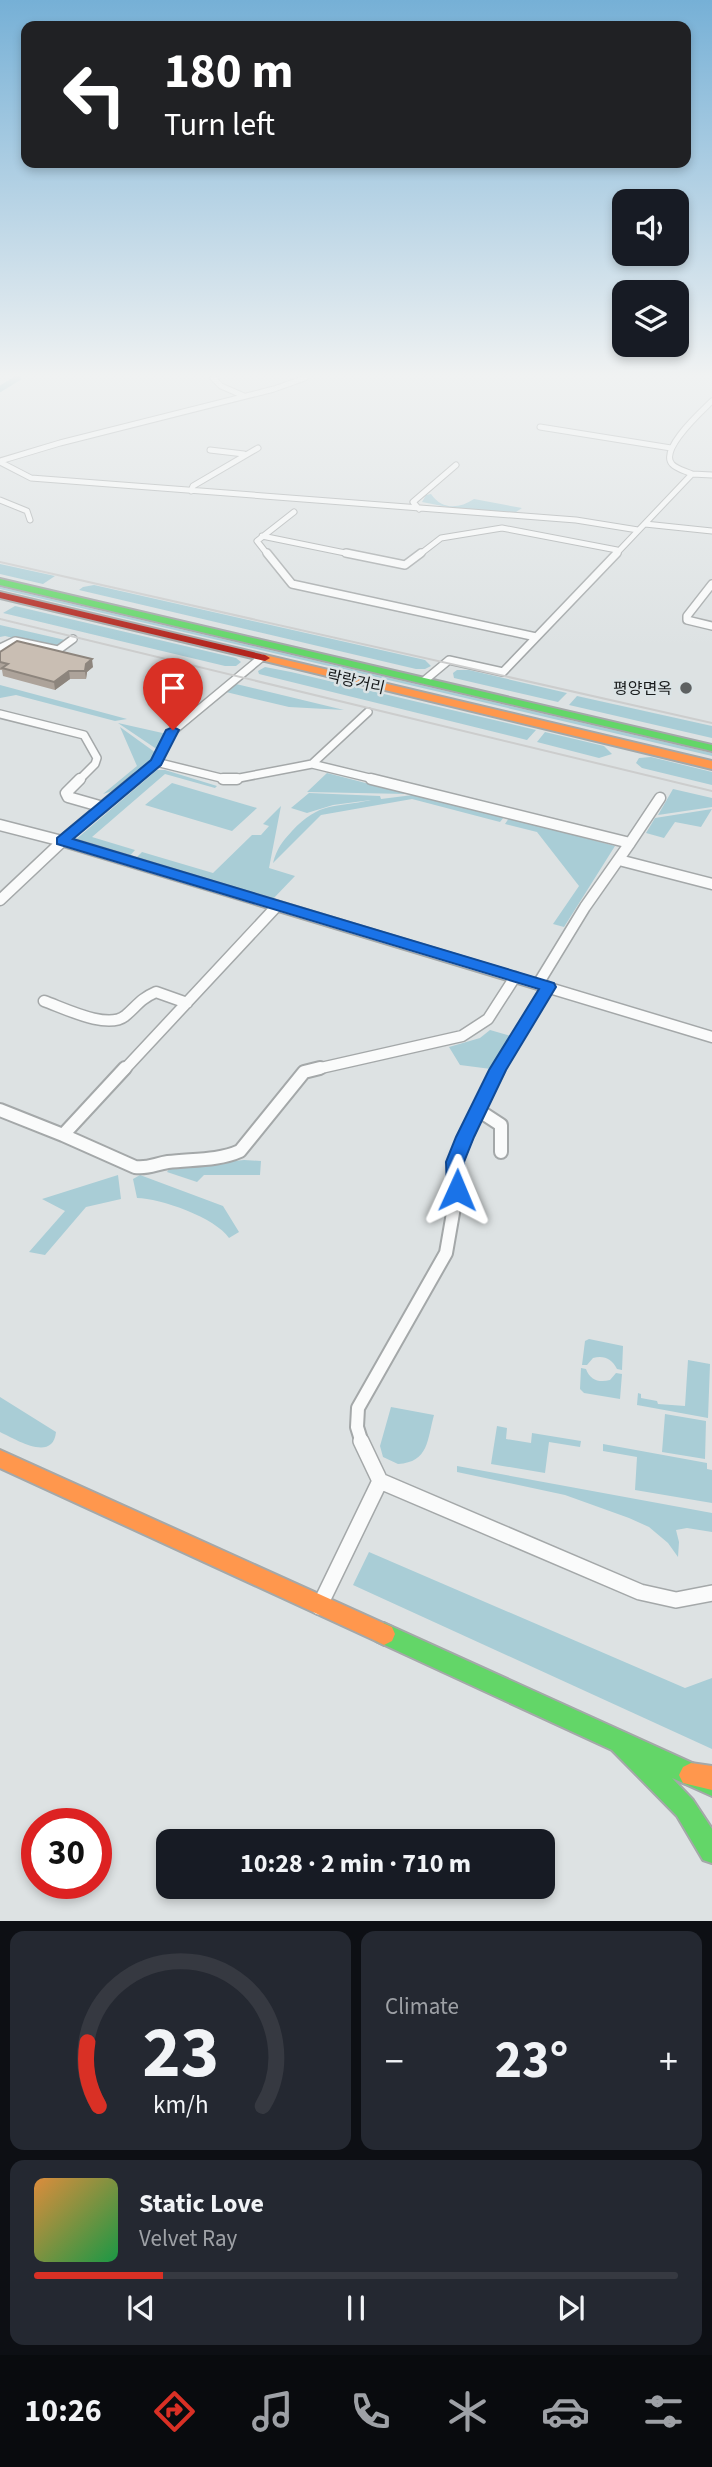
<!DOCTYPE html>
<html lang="en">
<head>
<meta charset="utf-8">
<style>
	body { margin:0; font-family:"Source Sans 3","Noto Sans KR",sans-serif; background:#242831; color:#f1f3f6; height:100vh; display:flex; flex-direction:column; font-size:26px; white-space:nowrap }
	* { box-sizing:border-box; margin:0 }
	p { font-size:23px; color:#9ea1a6 }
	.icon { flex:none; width:38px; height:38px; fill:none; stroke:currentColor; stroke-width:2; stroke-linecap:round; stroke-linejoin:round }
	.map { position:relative; height:1921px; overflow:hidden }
	.panel { display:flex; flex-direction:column; gap:10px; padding:10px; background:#0d0f14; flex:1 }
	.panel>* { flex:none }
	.banner { position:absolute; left:21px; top:21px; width:670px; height:147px; border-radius:14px; box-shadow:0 4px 10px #0003; background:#202124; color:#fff; overflow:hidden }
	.tools { position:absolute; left:612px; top:189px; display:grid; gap:14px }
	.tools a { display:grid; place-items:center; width:77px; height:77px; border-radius:14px; background:#171b24; box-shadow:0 4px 10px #0003; font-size:35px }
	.speed { position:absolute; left:21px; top:1808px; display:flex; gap:14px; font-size:35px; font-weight:700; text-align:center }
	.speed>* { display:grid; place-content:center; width:91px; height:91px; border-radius:50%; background:#171b24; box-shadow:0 4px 10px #0003; line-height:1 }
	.speed .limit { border:10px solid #d22; background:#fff; color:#111 }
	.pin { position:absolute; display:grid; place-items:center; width:60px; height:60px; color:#fff; margin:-72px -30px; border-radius:50% 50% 50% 0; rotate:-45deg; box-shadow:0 0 7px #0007 }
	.pin .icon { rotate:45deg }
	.me { position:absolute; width:77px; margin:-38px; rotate:1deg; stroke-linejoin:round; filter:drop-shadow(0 0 5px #0008) }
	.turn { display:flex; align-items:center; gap:24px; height:147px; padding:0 28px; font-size:32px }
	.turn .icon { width:91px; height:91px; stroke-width:2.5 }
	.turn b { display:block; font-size:49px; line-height:60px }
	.big { font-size:52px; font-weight:700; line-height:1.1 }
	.panel .tile { flex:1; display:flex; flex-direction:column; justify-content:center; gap:10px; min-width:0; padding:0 24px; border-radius:14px; background:#242831 }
	.panel .dial { align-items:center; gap:0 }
	.dial svg { height:182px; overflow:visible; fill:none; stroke:#363941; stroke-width:7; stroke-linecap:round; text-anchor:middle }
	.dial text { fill:#f1f3f6; stroke:none }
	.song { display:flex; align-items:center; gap:21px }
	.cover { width:84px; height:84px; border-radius:10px; background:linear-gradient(135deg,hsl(30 70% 55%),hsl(140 70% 35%)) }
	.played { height:7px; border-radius:4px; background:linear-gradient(90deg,#d93025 20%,#363941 20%) }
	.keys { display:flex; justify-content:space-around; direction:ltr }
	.heat { display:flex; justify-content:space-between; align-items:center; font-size:38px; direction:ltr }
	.panel .tiles { flex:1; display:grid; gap:10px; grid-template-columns:1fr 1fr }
	.tile:last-child { grid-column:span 2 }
	.trip { position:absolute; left:156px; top:1829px; width:399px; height:70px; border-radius:14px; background:#171b24; box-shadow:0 4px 10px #0003; font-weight:700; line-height:70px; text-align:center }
	.tab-bar { display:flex; height:112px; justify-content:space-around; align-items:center; background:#090b0e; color:#9ea1a6 }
	.tab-bar .icon { width:49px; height:49px }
	.tab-bar .current { color:#d93025 }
	.tab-bar b { font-size:32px; color:#f1f3f6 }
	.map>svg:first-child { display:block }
</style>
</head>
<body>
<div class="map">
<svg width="712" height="1921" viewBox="0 0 712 1921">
	<rect width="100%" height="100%" fill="#dde2e3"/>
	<!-- green -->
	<path fill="#a9cdd6" d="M431 494C442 510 459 509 474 499L522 508 516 512 463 510 422 502 426 495Z
		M0 564 55 576 43 584 0 574Z
		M94 585 425 660 431 666 425 669H416L79 590 83 587Z
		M0 587 712 753V756L0 589Z
		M15 606 236 658 241 662 236 666H225L3 613Z
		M0 625 65 640 54 648 5 636 0 637Z
		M265 667 291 672 536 730 527 740 259 674 258 671Z
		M457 670H469L567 693 558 702 454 678 453 673Z
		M236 684 344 710 289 707 226 692Z
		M0 685 127 719 115 721 16 695 0 698Z
		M577 696 712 726V738L569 705Z
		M118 723 167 734 158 750Z
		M120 727 156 753C146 772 123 789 103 794L137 766Z
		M545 732 604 746 612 754 599 758 537 742Z
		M651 757 712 772V785L642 768 636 763 639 758Z
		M157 770H165L217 786 215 788 165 774 92 837 135 850 128 858 74 841Z
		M327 773 408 794 307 792Z
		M172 783 257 808 232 831 145 805Z
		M673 789 712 798V807L658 815Z
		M309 793 380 796 381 799 413 795 504 817 500 822 412 799 321 815 273 863C277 848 282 842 292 831 320 801 335 808 371 800L333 805 307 813 291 808Z
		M281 806 269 868 295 876 272 900 134 860 142 852 213 873 252 835H261L269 826 263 824Z
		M712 809 701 827 675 822 664 838 646 833 655 818Z
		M509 818 615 846 564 927 553 924 579 886 537 832 505 824Z
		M490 1030 511 1036 491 1069 460 1065 449 1047 480 1038Z
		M244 1160 261 1161 260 1175H204L197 1182 167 1172 170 1168Z
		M118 1175 121 1199 86 1207 45 1255 29 1252 65 1211 42 1199Z
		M140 1175 223 1206 239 1232 229 1238C216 1218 160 1198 137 1198L133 1179Z
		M589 1339 623 1346 622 1370 617 1369C612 1359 604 1355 593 1358L587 1365H582L585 1341Z
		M688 1360 710 1364 708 1418 637 1405 638 1393 641 1394V1398L657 1401 658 1404 685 1406Z
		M581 1368 586 1369C590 1380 599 1383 610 1380L616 1373 622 1374 620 1399 584 1393 580 1389Z
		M0 1397 56 1432C53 1463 15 1439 0 1432Z
		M391 1407 434 1415C427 1440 429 1462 398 1464L383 1457 380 1446Z
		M665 1414 706 1421 705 1459 662 1452Z
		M497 1426 507 1428 506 1439 531 1443 532 1433 581 1441 580 1447 549 1442 545 1473 491 1464Z
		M603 1444 707 1463V1469L712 1470V1503L635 1490 637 1457 603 1451Z
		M457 1466 712 1513V1532L687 1528 676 1530 679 1542 678 1557 668 1543 649 1527 629 1518 565 1495 457 1472Z
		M369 1552 685 1688 712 1678V1749L353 1585Z"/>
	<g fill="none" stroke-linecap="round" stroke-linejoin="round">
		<!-- canal -->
		<path stroke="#6cabba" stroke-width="6" d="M0 389 18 378"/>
		<defs>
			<path id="street-far4" d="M213 378 221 386 244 396
				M540 427 671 448
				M210 450 244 454
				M0 461 60 443 274 389 305 378
				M0 462 31 478 576 520 638 530
				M692 474 712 475
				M191 491 193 486 258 448
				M0 500 27 511 30 520
				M419 509 413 502 456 465
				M645 524 712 531
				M262 536 355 555
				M268 555 257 541 294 512
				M419 555 441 538 502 528 617 550
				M615 555 692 474C686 471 676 469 672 464 659 449 702 411 712 401"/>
			<path id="street-far3" d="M267 553 292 584 536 637
				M346 553 405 565 421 553
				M712 584 687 616V620L712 626
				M0 648 15 641 58 650 73 639
				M425 680 449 660 503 672 617 553
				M0 714 84 735 97 758 95 764 79 780
				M156 762 229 780 312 764 378 780
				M312 764 368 712
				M134 780 156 762 173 731 261 658"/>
			<path id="street-far2" d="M80 779 66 793 68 797 103 807
				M223 779H237
				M371 779 630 843 585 907 538 984
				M0 825 62 841 712 1037
				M630 843 660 798
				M619 860 712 884
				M0 900 69 835 136 779
				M44 1001C64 1008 107 1030 125 1016 137 1006 140 999 156 992L187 1003
				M124 1070 276 907
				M312 1070 462 1036 488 1019 515 977
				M498 1070 548 987"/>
			<path id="street-far1" d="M499 1068 478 1110 501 1125V1152
				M0 1110 63 1135 125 1068
				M63 1135 135 1167C148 1169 155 1164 168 1162 191 1159 218 1161 240 1151L304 1072 320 1068
				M362 1443 357 1427 358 1408 446 1253 457 1190 455 1162 478 1110"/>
			<path id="street" d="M380 1481 640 1592 676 1600 712 1593
				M319 1607 380 1481 361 1441"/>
			<path id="fast" d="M0 579 712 745V751L0 585Z
				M384 1623 712 1772V1796L672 1778 693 1800 712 1829V1863L703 1860 677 1816 612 1750 376 1641 373 1634 376 1627Z"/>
			<path id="slow" d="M265 655 712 761V769L261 660 260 658Z
				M0 1450 392 1627 395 1634 392 1641 384 1645 376 1641 0 1468Z
				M691 1763 712 1766V1790L683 1783 679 1775 683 1767Z"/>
			<path id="jam" d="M0 592 265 655 270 658 265 661 0 598Z"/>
		</defs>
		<!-- street-far4 casing -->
		<use href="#street-far4" stroke="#a4a8a9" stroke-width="7"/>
		<!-- street-far3 casing -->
		<use href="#street-far3" stroke="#a4a8a9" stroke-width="10"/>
		<!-- street-far2 casing -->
		<use href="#street-far2" stroke="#a4a8a9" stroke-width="13"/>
		<!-- street-far1 casing -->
		<use href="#street-far1" stroke="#a4a8a9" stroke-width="16"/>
		<!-- street casing -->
		<use href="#street" stroke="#a4a8a9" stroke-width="18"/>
		<!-- fast casing -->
		<use href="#fast" stroke="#a4a8a9" stroke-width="4"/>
		<!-- slow casing -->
		<use href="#slow" stroke="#a4a8a9" stroke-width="4"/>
		<!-- jam casing -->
		<use href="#jam" stroke="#a4a8a9" stroke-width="4"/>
		<!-- street-far4 -->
		<use href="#street-far4" stroke="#fafbfb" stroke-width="5"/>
		<!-- street-far3 -->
		<use href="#street-far3" stroke="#fafbfb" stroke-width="7"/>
		<!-- street-far2 -->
		<use href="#street-far2" stroke="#fafbfb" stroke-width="10"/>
		<!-- street-far1 -->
		<use href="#street-far1" stroke="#fafbfb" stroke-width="12"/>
		<!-- street -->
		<use href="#street" stroke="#fafbfb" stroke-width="15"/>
		<!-- fast -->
		<use href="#fast" fill="#63d668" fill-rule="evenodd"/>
		<!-- slow -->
		<use href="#slow" fill="#ff974d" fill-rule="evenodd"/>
		<!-- jam -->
		<use href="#jam" fill="#b3261e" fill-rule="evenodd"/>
		<!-- tram -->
		<path stroke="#cccdcd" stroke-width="2" d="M0 562 712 723
			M0 619 712 791"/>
	</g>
	<!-- wall -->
	<path fill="#ada39a" d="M0 652 93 667 87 672 86 679H70L55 690 3 676 2 670H0Z"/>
	<!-- shaded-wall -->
	<path fill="#8d857d" d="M92 659 93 667 87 672 86 679 85 671 86 664Z
		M69 671 70 679 55 690 54 682Z"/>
	<!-- building -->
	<path fill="#c9beb3" stroke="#8d857d" stroke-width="2" d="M17 641 92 659 86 664 85 671H69L54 682 2 668 8 664 0 662V652Z"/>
	<!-- sky -->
	<linearGradient id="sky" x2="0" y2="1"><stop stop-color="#76b0d6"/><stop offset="0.58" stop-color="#f0f2f2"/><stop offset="1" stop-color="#f0f2f2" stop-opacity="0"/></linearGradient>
	<rect width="712" height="647" fill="url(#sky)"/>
	<!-- route -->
	<path fill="#1a73e8" stroke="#114b97" stroke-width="2" d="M173 727 179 730 161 765 73 839 554 983 556 987 506 1070 474 1137 464 1162 466 1190 463 1195H450L447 1190 446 1162 456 1137 489 1070 539 989 57 844V838L151 760 166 730Z"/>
	<!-- markers -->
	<circle fill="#5d6162" stroke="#dbe3e5" stroke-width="2.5" cx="686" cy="688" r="7"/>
	<g text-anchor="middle" stroke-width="5" stroke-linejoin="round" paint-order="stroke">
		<!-- far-street labels -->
		<g font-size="16" fill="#181b1c" stroke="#dbe3e5">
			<text transform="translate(356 681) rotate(13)" y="6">락랑거리</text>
		</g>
		<!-- far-poi labels -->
		<g font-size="16" fill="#181b1c" stroke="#dbe3e5" text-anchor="end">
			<text x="672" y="694">평양면옥</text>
		</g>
	</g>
</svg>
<div class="tools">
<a><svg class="icon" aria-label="sound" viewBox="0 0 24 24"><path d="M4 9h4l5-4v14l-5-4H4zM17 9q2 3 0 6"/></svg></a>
<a><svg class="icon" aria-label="layers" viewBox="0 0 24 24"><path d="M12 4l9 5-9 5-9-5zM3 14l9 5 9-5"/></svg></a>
</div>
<div class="speed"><div class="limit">30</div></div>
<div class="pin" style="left:173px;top:730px;background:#d93025"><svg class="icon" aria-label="arrive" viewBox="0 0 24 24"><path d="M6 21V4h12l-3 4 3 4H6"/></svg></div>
<svg class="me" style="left:457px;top:1190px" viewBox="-20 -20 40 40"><path d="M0-17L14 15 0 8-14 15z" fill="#1a73e8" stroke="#fff" stroke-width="4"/></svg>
<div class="trip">10:28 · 2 min · 710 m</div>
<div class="banner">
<div class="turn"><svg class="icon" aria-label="left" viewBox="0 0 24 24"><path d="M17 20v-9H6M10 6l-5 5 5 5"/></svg><div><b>180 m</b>Turn left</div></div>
</div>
</div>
<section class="panel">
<div class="tiles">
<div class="tile dial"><svg viewBox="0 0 100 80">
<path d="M14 69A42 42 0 1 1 86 69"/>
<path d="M14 69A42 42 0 0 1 9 41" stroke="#d93025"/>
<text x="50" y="56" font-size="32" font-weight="700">23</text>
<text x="50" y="72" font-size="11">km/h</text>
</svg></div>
<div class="tile"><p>Climate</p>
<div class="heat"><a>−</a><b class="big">23°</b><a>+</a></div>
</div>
<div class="tile">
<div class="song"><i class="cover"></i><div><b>Static Love</b><p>Velvet Ray</p></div></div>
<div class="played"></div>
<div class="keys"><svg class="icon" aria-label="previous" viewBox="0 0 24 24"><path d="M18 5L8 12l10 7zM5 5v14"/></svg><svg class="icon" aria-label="pause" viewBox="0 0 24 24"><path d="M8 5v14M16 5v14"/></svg><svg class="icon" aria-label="next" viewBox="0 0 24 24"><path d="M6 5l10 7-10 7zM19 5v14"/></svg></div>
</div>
</div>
</section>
<nav class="tab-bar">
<b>10:26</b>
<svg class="icon current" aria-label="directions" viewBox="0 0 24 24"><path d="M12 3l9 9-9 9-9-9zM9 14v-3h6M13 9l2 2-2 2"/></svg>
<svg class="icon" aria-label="music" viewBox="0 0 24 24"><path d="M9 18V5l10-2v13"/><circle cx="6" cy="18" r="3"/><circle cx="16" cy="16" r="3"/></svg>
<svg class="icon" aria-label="phone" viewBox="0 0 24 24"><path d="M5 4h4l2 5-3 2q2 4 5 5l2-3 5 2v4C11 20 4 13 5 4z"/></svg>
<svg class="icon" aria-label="climate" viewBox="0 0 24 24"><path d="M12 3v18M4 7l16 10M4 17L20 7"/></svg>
<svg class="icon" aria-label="car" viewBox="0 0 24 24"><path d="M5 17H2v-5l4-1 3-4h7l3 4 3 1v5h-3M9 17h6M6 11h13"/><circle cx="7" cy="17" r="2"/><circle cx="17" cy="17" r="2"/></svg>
<svg class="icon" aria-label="filters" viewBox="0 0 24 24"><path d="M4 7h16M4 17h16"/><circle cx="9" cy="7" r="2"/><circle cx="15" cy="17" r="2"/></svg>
</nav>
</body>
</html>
